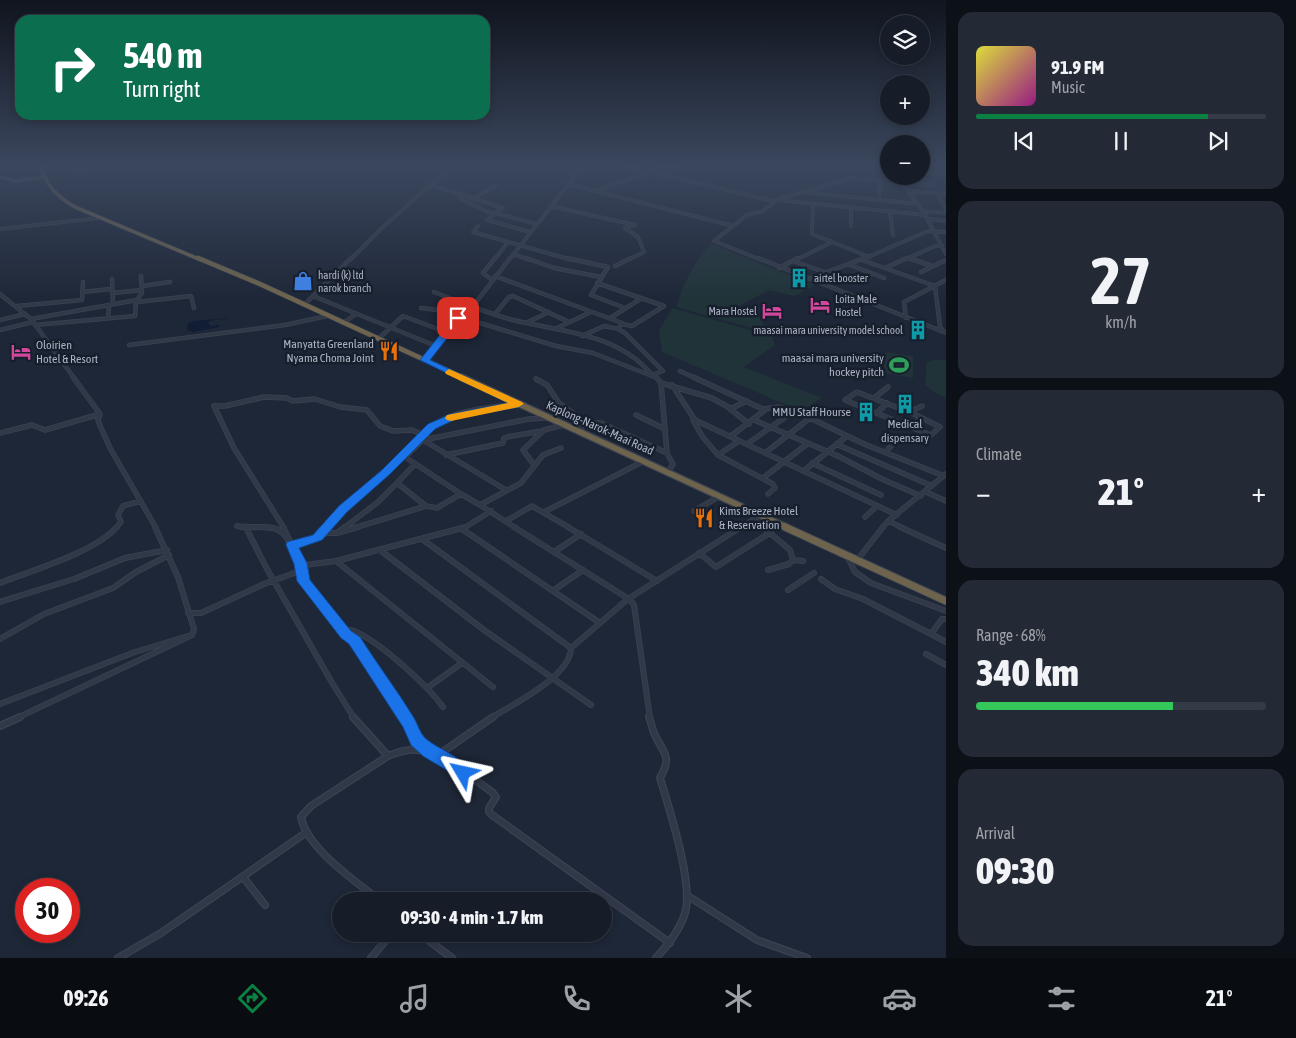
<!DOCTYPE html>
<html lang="en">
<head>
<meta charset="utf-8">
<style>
	body { margin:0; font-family:"Asap Condensed",sans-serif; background:#232a35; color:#f1f3f6; height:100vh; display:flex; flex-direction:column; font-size:19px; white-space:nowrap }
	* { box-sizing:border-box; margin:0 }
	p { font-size:16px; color:#9ea2a8 }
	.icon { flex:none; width:28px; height:28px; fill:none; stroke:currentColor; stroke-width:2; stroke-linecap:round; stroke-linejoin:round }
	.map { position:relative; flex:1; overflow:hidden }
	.side { display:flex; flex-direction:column; gap:12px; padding:12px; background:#0c1017; width:350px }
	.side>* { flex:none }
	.top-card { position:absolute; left:15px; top:15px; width:475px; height:105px; border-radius:15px; box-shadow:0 2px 8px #0003,0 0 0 1px #353b46; background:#0b6e4f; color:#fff; overflow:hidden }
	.tools { position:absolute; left:880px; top:15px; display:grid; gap:10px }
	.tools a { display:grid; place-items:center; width:50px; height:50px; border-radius:50%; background:#161d29; box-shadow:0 2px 8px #0003,0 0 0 1px #353b46; font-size:25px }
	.speed { position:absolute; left:15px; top:878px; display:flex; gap:10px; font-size:25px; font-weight:700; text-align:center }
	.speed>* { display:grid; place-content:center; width:65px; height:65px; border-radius:50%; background:#161d29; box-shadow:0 2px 8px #0003,0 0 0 1px #353b46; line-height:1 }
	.speed .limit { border:8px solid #d22; background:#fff; color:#111 }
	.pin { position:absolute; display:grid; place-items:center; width:42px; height:42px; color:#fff; margin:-21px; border-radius:10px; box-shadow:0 2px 8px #0006 }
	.me { position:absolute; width:55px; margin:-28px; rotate:306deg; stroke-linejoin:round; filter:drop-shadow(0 0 4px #0008) }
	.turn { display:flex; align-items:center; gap:18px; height:105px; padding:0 25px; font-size:22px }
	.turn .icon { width:65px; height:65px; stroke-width:2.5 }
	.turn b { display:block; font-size:35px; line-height:42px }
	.big { font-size:38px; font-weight:800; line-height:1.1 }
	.side .tile { flex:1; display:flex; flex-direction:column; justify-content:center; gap:8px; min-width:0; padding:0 18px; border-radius:15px; background:#232a35 }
	.side .dial { align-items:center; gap:0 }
	.dial b { font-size:65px; line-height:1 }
	.song { display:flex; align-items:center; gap:15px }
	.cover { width:60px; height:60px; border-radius:8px; background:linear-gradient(135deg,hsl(60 70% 55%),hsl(310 70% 35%)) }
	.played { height:5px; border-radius:2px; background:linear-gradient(90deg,#0b8043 80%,#353b46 80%) }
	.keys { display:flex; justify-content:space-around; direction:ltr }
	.heat { display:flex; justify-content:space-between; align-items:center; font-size:28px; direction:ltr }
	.charge { height:8px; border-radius:4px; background:linear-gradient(90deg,#34c759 68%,#353b46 0) }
	.trip { position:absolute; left:332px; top:892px; width:280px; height:50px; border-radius:25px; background:#161d29; box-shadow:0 2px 8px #0003,0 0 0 1px #353b46; font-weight:800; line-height:50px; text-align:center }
	.tabs { display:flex; height:80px; justify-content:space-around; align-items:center; background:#090c10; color:#9ea2a8 }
	.tabs .icon { width:35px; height:35px }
	.tabs .selected { color:#0b8043 }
	.tabs b { font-size:22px; color:#f1f3f6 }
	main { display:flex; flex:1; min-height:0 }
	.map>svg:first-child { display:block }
</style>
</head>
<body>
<main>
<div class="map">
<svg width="946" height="958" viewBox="0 0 946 958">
	<rect width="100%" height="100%" fill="#1e2737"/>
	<!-- green -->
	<path fill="#203338" d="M71 166H128L106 170 99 167 74 175Z
		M711 244 815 285 794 296 769 290 739 306 758 315 767 330H759L676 307C685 280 693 265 711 244Z
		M672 308 772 336 775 345 744 367 822 398 801 411 662 352 659 331Z
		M885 352 913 356V378L884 373Z
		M933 360H946V397L935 393 925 385 927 362Z"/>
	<!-- water -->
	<path fill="#111d35" d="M227 318V319L213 320 208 322 210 326 219 325V327L193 332 187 330 188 324 193 321Z"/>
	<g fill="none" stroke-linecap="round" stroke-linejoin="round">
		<defs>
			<path id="minor-far4" d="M185 166 188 167
				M625 166 773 201
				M651 171 677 166
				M921 173 946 174
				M902 176 905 187 923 211 946 254
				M903 183 933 185
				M568 184 733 226
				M431 185 503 208 495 213 536 224
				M597 190 649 173
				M908 191 946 194
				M802 192 918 204
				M937 193 946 210
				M463 194 459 198 488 212 495 213
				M475 198 496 185
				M779 199 853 178 880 181 879 200
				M813 203 812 234 870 257
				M550 206 635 225 625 228 638 237 644 252 628 260
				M851 207V226
				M890 211 893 235
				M923 211 946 213
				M496 213 487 220 530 232
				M928 219 946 221
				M478 226 473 232 572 260
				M0 229 99 218
				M513 254 530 260
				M908 258 913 260
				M350 260 383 227 452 166
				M494 260 508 242
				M509 260 583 166
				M761 260 714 241 747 215 763 211 777 200 925 215
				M796 260 832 242
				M861 260 928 231 946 232
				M904 260 935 246H942"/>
			<path id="minor-far3" d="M526 258 554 268 601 277
				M566 258 608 267 591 295 625 308
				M758 258 946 333
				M909 258 932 266
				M862 260 935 286 940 327 944 332
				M793 261 824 272
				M850 265 884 278
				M615 266 631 258
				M779 268 798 258
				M885 268 907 258
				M921 272 946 260
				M112 279 113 304
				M809 279 864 258
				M492 280 483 273 495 258
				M858 280 871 274
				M597 283 664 306 632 326 622 324
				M142 286 170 282
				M82 292 111 289
				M434 292C460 302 486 313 513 320 562 332 618 333 652 375L663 371 625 333 618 329 622 323 495 276
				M113 293 142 290
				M0 294 31 319 74 378
				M313 296 436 346
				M137 302 191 296 194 308
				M304 305 351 258
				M17 306 82 300 83 282
				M421 308 437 310 556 346 593 353 657 378
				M495 314 509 297 513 296 569 322
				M108 318 109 305
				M610 318 642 298
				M906 318 904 302 946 280
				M31 319 137 300
				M0 320 25 314
				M343 323 356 314
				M526 323 549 312
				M35 325 135 316 136 301 142 293 141 276
				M555 329 591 312
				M0 330 33 322
				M582 336 604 326 619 329
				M378 339 403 316 446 332
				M129 345 285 325 327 316
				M424 360 464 311 474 305 510 258
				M680 371 695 378"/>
			<path id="minor-far2" d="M73 377 100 414 98 421 110 448 156 528
				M656 377 661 383 667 453 673 464 668 472
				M693 377 765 410 731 436
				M536 379 547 385 559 403 574 414 582 425
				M661 383 712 398 728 407 749 424
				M672 385 695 420 897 515
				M874 398 888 387
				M730 409 747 401
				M764 409 780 407 810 418
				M877 413 887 403
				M912 413 940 427 931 435 910 427 921 418
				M636 415 665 429
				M693 420 702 436 718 455
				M754 420 838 456 882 479 921 496
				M910 427 845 400 857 392 909 412 922 406
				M577 430 588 423H601L667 453
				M0 433 32 425 45 430 100 414
				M423 435C446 409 487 408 519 404
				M735 439 736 443 718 455 773 484 775 488 768 494
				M423 440 506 490
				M747 444 794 411
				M836 444 932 486
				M885 452 895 442
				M765 453 810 418 864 444 944 476
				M446 455 503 443 504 438 507 437 542 431
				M812 463 881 495
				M415 464 397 483 426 506 437 508 461 494 405 457 423 440 529 419 546 418
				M534 465 523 450 544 430 563 425
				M805 470 847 436
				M763 478 807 444
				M926 492 946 501
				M461 494 480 505
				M694 511 720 496
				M544 512 644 461
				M865 517 877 506
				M754 519 764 528
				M506 521 532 506 570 528
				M888 521 903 528
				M237 526 271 528
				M116 528 121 522 118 515 123 506 141 501
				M284 528 234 448 214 406H225L264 397 287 398 292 401 315 399 340 407 367 410 380 426 393 431 412 430 423 435 386 472 343 509 326 528
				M344 528 378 502 397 483
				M354 528 426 506
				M464 528 491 511
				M516 528 480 505 521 483 543 455 561 448
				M739 528 754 519 758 514
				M882 528 888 521 946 474"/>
			<path id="minor-far1" d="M241 527C251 528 262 526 273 528 293 533 289 556 305 565L336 561 466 527
				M283 527 292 545C307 543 317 538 327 527
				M345 527 337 533 358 527
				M514 527 629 599 634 605 650 718
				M568 527 657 581
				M763 527 790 550 793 560
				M900 527 946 548
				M246 528 267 569 331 681 354 718
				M462 529 600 623
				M322 533H337
				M422 539 571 648
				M380 550 484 630 591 705
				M554 552 581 534
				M699 553 716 567 771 532
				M848 558 855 572 871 583 946 611
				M858 559 883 527
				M336 561 493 687
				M300 563 302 578 308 589 335 622 355 640 405 718
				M768 570 789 564 793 560 803 561
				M821 579 835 589 863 599 931 634 942 619H946
				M0 583C33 570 93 553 117 527
				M554 590 583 570
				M788 590 814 573
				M0 602 74 579 125 558 167 550
				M188 613H201L264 584 300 571
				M342 630C346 630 350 629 354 631 379 641 427 685 443 707
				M931 634 946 642
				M0 639 44 614 113 588 136 572 169 555
				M571 648 628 599 741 527
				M926 654 946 665
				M427 688 462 663
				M0 704 135 652 188 636
				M17 718 192 635 194 629 178 577 155 527
				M491 718C513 704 571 676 571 648"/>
			<path id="minor" d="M353 717 388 756
				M404 717 417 741 429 751
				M649 717C651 722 652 728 654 733 663 754 673 755 660 778 669 808 694 885 685 913 680 930 668 945 656 958
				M0 726 20 717
				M438 755 493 717
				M243 877 265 905
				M688 896 757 940 807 958
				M380 901C356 881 307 849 301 817L311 806 388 756C398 752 407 749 418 750 442 752 472 778 492 792L496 797 489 808V812L492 815 670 943
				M420 934 452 958
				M118 958 161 933 307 832
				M371 958 391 934"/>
			<path id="major" d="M0 177 15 181 46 177"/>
			<path id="highway-far3" d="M41 166C46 186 58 197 75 207L201 260"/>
			<path id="highway-far2" d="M198 258 260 284 464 378"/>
			<path id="highway-far1" d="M461 377 788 528"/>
			<path id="highway" d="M785 527 946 601"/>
		</defs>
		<!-- minor-far4 casing -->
		<use href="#minor-far4" stroke="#3b4251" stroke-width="4"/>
		<!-- minor-far3 casing -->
		<use href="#minor-far3" stroke="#3b4251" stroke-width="4.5"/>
		<!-- minor-far2 casing -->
		<use href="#minor-far2" stroke="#3b4251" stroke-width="5.5"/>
		<!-- minor-far1 casing -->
		<use href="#minor-far1" stroke="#3b4251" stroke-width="6"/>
		<!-- minor casing -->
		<use href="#minor" stroke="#3b4251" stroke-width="8"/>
		<!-- major casing -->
		<use href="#major" stroke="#3b4251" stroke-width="4"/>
		<!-- highway-far3 casing -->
		<use href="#highway-far3" stroke="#3c4352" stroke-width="4.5"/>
		<!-- highway-far2 casing -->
		<use href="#highway-far2" stroke="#3c4352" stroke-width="5.5"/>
		<!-- highway-far1 casing -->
		<use href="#highway-far1" stroke="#3c4352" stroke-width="8"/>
		<!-- highway casing -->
		<use href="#highway" stroke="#3c4352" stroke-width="9"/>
		<!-- minor-far4 -->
		<use href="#minor-far4" stroke="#313948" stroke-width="2.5"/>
		<!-- minor-far3 -->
		<use href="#minor-far3" stroke="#313948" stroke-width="3"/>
		<!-- minor-far2 -->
		<use href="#minor-far2" stroke="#313948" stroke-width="4"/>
		<!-- minor-far1 -->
		<use href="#minor-far1" stroke="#313948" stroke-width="4.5"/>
		<!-- minor -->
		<use href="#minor" stroke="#313948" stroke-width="5.5"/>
		<!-- major -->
		<use href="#major" stroke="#4f5768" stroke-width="2.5"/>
		<!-- highway-far3 -->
		<use href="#highway-far3" stroke="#6e644e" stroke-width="3"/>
		<!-- highway-far2 -->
		<use href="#highway-far2" stroke="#6e644e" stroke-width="4.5"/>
		<!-- highway-far1 -->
		<use href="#highway-far1" stroke="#6e644e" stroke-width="5.5"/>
		<!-- highway -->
		<use href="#highway" stroke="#6e644e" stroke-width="7"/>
	</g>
	<!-- sky -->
	<linearGradient id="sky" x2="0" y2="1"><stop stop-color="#10151e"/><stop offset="0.55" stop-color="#3b475e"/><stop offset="1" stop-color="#3b475e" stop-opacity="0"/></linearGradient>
	<rect width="946" height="300" fill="url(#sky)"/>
	<!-- route -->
	<path fill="#1a73e8" stroke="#114b97" d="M455 316 463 318 430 360 524 404 519 407 458 418 435 429 390 474 347 512 322 540 299 548 307 563 310 580 351 631 360 637C377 664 397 690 414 718 418 725 420 733 425 738 438 750 463 756 471 773L469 778 463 780 423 756 411 745 403 727 349 644 341 638 297 581 294 564 286 545 287 542 313 535 339 506 382 470 428 424 451 414 508 403 420 360Z"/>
	<!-- slow -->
	<path fill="#f59e0b" d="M449 369 522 402 524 404 519 407 451 421 447 420 445 418 447 415 508 403 446 374 445 372Z"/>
	<!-- icons -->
	<defs>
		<symbol id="building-bare" viewBox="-9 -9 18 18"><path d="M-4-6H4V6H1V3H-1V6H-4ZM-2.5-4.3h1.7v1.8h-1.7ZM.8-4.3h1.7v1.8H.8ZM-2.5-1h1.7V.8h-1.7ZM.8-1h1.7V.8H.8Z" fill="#0f9aa8" stroke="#171e2c" stroke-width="2.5" paint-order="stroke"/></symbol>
		<symbol id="shop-bare" viewBox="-9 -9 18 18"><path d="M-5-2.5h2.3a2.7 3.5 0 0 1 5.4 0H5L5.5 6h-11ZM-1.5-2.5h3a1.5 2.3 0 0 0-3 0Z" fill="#3f7fe0" stroke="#171e2c" stroke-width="2.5" paint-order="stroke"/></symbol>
		<symbol id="hotel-bare" viewBox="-9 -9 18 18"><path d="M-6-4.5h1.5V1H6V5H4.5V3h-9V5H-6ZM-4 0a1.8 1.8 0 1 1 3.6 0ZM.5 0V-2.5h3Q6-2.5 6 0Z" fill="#d1479c" stroke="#171e2c" stroke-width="2.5" paint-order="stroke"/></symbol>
		<symbol id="restaurant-bare" viewBox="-9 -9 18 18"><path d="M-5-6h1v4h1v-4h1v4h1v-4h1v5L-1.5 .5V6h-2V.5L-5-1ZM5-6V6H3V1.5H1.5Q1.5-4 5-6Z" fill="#e8710a" stroke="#171e2c" stroke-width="2.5" paint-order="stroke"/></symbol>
		<symbol id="stadium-bare" viewBox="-9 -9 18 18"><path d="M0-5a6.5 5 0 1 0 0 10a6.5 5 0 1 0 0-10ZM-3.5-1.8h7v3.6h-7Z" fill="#2e9e5b" stroke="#171e2c" stroke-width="2.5" paint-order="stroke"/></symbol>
	</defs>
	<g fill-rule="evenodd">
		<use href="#building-bare" x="785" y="264" width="28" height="28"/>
		<use href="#shop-bare" x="289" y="267" width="28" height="28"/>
		<use href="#hotel-bare" x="806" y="291" width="28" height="28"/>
		<use href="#hotel-bare" x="758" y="297" width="28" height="28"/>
		<use href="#building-bare" x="904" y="316" width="28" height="28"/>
		<use href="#restaurant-bare" x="375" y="337" width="28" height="28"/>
		<use href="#hotel-bare" x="7" y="338" width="28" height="28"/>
		<use href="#stadium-bare" x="885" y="351" width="28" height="28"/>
		<use href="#building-bare" x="891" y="390" width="28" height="28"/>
		<use href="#building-bare" x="852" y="398" width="28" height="28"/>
		<use href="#restaurant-bare" x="690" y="504" width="28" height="28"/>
	</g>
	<g text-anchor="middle" stroke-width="5" stroke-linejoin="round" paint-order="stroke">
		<!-- far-poi labels -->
		<g font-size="11" fill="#abb3c5" stroke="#171e2c" text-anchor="start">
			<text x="318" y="279">hardi (k) ltd<tspan x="318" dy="13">narok branch</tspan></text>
			<text x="814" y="282">airtel booster</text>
			<text x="835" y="303">Loita Male<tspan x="835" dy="13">Hostel</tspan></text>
			<text x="757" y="315" text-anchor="end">Mara Hostel</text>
			<text x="903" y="334" text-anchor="end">maasai mara university model school</text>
		</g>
		<!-- poi labels -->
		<g font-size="12" fill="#abb3c5" stroke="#171e2c" text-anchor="end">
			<text x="374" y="348">Manyatta Greenland<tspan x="374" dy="14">Nyama Choma Joint</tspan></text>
			<text x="36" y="349" text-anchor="start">Oloirien<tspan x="36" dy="14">Hotel &amp; Resort</tspan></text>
			<text x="884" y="362">maasai mara university<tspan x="884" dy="14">hockey pitch</tspan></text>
			<text x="851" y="416">MMU Staff Hourse</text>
			<text x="905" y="428" text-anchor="middle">Medical<tspan x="905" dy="14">dispensary</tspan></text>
			<text x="719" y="515" text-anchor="start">Kims Breeze Hotel<tspan x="719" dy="14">&amp; Reservation</tspan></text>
		</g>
		<!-- street labels -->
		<g font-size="12" fill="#abb3c5" stroke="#171e2c">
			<text transform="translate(600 428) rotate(24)" y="4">Kaplong-Narok-Maai Road</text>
		</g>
	</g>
</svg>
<div class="tools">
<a><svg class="icon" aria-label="layers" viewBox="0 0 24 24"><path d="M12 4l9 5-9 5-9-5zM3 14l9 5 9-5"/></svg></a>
<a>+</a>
<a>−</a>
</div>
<div class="speed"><div class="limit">30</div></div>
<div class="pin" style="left:458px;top:318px;background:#d93025"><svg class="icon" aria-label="arrive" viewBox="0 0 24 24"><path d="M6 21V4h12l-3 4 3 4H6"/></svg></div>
<svg class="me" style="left:463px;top:773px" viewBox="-20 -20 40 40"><path d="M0-17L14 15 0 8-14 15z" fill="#1a73e8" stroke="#fff" stroke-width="4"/></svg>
<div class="trip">09:30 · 4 min · 1.7 km</div>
<div class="top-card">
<div class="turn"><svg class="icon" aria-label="right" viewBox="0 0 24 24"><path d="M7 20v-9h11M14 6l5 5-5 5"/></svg><div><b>540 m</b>Turn right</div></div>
</div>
</div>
<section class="side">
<div class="tile">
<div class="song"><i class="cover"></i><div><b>91.9 FM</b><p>Music</p></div></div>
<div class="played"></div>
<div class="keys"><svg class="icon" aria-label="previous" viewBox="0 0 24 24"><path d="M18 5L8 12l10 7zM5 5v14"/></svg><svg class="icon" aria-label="pause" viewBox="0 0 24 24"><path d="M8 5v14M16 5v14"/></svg><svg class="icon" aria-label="next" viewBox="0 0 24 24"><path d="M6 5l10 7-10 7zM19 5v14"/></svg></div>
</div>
<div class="tile dial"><b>27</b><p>km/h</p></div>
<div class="tile"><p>Climate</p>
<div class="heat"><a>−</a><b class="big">21°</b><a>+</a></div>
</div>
<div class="tile"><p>Range · 68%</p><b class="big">340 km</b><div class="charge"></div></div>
<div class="tile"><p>Arrival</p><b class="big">09:30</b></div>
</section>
</main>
<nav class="tabs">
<b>09:26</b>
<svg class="icon selected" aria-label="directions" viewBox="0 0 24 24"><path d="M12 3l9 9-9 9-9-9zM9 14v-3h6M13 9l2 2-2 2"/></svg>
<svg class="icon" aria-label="music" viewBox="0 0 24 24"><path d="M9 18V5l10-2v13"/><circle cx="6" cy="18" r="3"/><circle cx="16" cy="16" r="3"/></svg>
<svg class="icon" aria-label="phone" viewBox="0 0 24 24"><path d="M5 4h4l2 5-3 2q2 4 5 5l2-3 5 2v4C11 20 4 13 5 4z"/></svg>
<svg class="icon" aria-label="climate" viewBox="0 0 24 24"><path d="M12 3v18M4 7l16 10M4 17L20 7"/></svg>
<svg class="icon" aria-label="car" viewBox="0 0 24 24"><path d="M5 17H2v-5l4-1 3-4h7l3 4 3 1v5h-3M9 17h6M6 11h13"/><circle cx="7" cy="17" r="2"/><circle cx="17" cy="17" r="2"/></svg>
<svg class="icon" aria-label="filters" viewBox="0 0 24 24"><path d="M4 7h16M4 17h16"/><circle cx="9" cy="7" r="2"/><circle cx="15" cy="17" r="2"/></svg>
<b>21°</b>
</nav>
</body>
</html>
